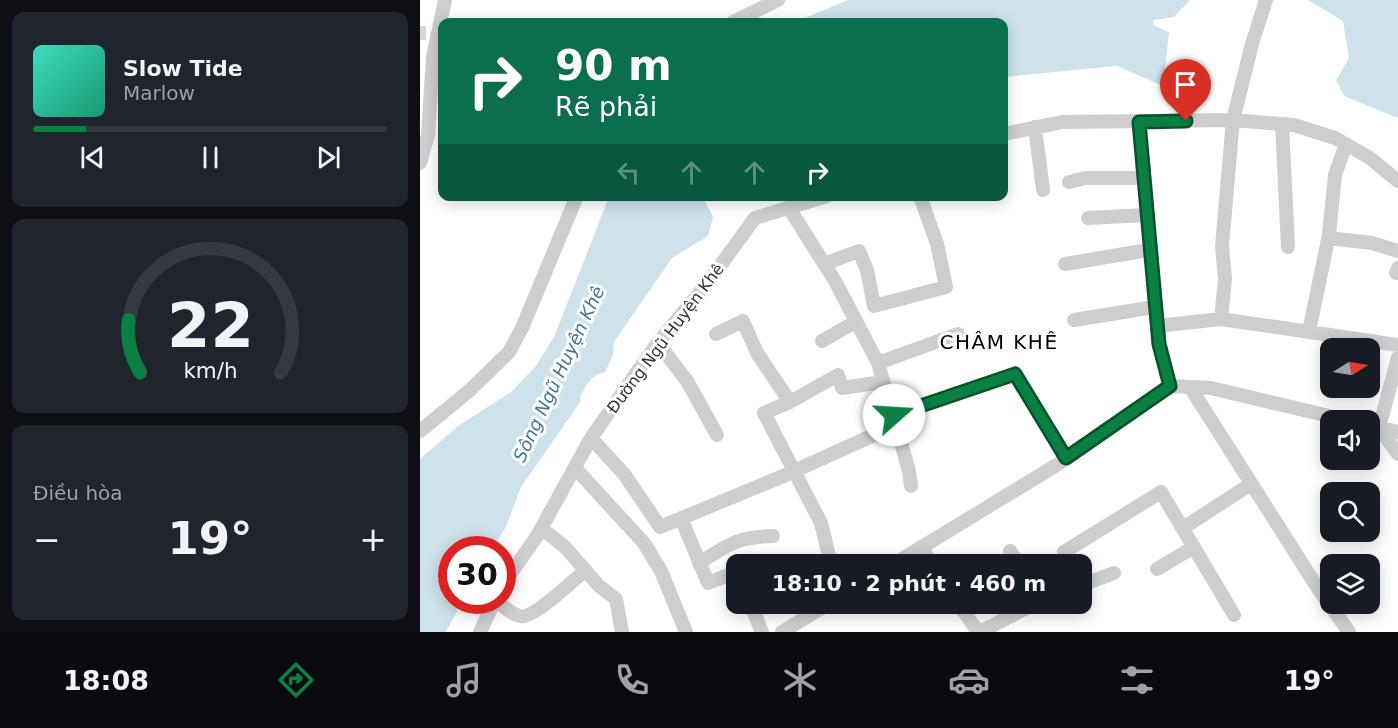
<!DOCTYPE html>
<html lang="vi">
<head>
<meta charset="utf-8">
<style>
	body { margin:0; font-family:"DejaVu Sans",sans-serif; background:#20242c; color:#f1f3f6; height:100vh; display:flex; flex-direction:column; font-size:22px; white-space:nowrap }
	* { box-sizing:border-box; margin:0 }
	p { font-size:20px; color:#9ea1a6 }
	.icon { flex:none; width:33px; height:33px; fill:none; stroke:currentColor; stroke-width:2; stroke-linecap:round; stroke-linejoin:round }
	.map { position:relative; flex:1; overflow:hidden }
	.panel { display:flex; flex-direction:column; gap:12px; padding:12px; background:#0d0f14; width:420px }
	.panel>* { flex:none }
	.hud { position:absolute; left:18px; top:18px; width:570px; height:183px; border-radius:12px; box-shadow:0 3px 15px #0003; background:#0b6e4f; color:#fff; overflow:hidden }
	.needle { width:39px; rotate:79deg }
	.tools { position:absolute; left:900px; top:338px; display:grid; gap:12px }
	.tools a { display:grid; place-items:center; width:60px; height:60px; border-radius:12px; background:#171b24; box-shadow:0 3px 15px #0003; font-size:30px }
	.speed { position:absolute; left:18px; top:536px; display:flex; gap:12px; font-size:30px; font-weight:700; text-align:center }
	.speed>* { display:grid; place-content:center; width:78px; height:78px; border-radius:50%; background:#171b24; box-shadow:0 3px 15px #0003; line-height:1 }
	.speed .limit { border:9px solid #d22; background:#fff; color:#111 }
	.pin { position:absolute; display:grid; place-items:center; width:51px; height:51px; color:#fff; margin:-62px -26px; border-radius:50% 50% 50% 0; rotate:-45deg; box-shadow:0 0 6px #0007 }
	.pin .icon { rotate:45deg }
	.me { position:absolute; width:66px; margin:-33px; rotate:71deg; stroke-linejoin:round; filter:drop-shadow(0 0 4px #0008) }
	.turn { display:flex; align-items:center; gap:21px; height:126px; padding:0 18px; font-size:27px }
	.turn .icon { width:78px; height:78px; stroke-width:2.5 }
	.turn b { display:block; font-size:42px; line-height:51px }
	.lanes { display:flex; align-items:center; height:57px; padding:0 18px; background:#0003; justify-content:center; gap:30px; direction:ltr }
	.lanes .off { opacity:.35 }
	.big { font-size:45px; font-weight:800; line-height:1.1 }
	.panel .card { flex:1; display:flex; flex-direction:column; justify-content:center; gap:9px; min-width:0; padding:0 21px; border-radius:12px; background:#20242c }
	.panel .dial { align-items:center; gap:0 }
	.dial svg { height:156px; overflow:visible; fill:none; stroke:#363941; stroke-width:7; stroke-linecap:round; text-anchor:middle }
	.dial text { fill:#f1f3f6; stroke:none }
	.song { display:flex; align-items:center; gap:18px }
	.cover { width:72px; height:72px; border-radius:9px; background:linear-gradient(135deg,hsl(170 70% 55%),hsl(160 70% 35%)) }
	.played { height:6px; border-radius:3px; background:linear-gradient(90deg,#0b8043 15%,#363941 15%) }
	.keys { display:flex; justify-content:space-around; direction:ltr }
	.heat { display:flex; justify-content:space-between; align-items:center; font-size:33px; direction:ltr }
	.trip { position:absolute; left:306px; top:554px; width:366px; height:60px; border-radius:12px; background:#171b24; box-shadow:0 3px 15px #0003; font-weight:800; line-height:60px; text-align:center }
	.tabs { display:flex; height:96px; justify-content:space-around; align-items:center; background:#090b0e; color:#9ea1a6 }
	.tabs .icon { width:42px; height:42px }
	.tabs .on { color:#0b8043 }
	.tabs b { font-size:27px; color:#f1f3f6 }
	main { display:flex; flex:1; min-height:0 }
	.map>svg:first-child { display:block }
</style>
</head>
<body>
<main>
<section class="panel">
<div class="card">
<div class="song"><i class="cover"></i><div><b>Slow Tide</b><p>Marlow</p></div></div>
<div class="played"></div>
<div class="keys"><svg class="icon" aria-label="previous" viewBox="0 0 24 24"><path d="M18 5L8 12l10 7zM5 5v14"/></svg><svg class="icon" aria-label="pause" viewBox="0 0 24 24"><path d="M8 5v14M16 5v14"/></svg><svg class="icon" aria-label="next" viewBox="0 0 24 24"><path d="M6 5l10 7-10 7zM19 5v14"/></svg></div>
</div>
<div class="card dial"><svg viewBox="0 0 100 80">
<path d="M14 69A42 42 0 1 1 86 69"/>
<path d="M14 69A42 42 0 0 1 8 42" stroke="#0b8043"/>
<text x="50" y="56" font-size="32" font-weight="700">22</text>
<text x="50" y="72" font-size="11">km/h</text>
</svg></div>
<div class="card"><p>Điều hòa</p>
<div class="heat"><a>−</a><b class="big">19°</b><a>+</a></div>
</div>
</section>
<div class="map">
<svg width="978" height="632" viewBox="0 0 978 632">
	<rect width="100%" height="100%" fill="#fff"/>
	<!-- water -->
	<path fill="#cee2ec" d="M428 0H770L754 17 733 20V25L749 32 743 86 697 66 584 77V22H375Z
		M888 0H978V118L924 96 916 80 929 58 923 21Z
		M189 197H283L293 217 288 236 252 258 194 342 193 355 185 372C171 375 166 385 160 397L161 401 101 487 86 527 72 549H32V600H43L26 632H0V459L38 426 91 392 116 366 134 337Z"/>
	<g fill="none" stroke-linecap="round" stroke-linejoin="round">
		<!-- minor-tunnel -->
		<path stroke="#d6d6d6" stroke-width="14" stroke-dasharray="14 7" stroke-linecap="butt" d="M0 33H6"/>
		<!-- minor -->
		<path stroke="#cecece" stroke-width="14" d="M313 22 358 0
			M719 122 739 344 750 386
			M862 124 868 247
			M615 127 623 190
			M584 134 642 122 813 120 874 125 915 138 950 158 978 181
			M0 163 8 135 13 57 25 0
			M649 182 665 178H723
			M668 218 725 215
			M908 238 952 243 978 251
			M404 264 439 251 447 270 454 306 526 287 517 244 500 196
			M645 264 728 250
			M976 273 978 268
			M801 319 805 279 802 246 813 120 832 44 846 0
			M654 320 734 307
			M737 326 801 319 978 345
			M889 331 909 235 915 175 926 144
			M296 334 323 321 337 353 370 402 344 413 401 523 411 564
			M402 341 435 322
			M238 343 267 381 297 435
			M978 357 959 428 978 454
			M458 363 538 334
			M770 387 897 587 929 632
			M370 402 418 375 422 388 463 382
			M474 415 595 374 646 458
			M476 425 489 471 491 486
			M950 426 978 432
			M0 431 49 391 89 352 102 328 157 196
			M171 438 204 474 240 527 361 477 476 425 458 363 415 281 369 208
			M155 468 224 543 241 571 266 632
			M261 518 288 583 316 572
			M121 528 145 547 179 586 196 599 202 632
			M763 528 831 484
			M501 547 512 564
			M590 551 599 564
			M279 563C310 544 316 537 353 536
			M474 564 640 463 750 386 791 388 926 420
			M645 564 644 552 741 492 814 615
			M737 569 774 547
			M662 585 694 573
			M82 586 117 536 171 438 236 345 286 285 335 218 407 196
			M330 603 342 632
			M538 603 558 632
			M60 632 75 600C82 605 91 614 99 616 112 621 153 580 165 571
			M362 632 410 603
			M560 632 616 603"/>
	</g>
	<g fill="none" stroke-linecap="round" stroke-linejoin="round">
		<defs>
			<path id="route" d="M474 415 595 374 646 458 750 386 739 344 719 122 766 121"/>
		</defs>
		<!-- route casing -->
		<use href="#route" stroke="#07532c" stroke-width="15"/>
		<!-- route -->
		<use href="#route" stroke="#0b8043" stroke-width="10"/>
	</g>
	<g text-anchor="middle" stroke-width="6" stroke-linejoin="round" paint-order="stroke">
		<!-- street labels -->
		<g font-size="16" fill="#313131" stroke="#fff">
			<text transform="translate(245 338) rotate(-53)" y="6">Đường Ngũ Huyện Khê</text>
		</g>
		<!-- water labels -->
		<g font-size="18" font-style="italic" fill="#417792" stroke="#fff">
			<text transform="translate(139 374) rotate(-65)" y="6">Sông Ngũ Huyện Khê</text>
		</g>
		<!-- quarter labels -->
		<g font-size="20" letter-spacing="1.5" fill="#000" stroke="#fff">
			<text x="579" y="349">CHÂM KHÊ</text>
		</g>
	</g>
</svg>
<div class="tools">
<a><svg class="needle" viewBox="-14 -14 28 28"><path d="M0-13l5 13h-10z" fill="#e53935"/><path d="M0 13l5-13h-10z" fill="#9ea1a6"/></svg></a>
<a><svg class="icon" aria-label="sound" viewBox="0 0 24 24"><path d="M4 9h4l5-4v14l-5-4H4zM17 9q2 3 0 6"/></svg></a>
<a><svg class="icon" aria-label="search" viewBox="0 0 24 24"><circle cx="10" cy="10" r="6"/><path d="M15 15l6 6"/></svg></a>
<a><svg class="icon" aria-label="layers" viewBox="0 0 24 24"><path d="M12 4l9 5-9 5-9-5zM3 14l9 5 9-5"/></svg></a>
</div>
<div class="speed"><div class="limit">30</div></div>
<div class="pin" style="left:766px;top:121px;background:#d93025"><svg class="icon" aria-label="arrive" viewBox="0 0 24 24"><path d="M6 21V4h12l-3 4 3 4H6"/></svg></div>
<svg class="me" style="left:474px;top:415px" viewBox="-20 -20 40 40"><circle r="19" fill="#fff"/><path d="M0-13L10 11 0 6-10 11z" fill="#0b8043"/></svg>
<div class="trip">18:10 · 2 phút · 460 m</div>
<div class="hud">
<div class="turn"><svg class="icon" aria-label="right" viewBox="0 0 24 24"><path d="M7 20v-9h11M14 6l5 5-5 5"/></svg><div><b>90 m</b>Rẽ phải</div></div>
<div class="lanes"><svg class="icon off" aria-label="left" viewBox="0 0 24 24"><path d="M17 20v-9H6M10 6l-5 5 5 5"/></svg><svg class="icon off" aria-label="ahead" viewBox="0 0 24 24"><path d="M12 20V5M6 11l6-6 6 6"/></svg><svg class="icon off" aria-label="ahead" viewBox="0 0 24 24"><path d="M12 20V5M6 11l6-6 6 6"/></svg><svg class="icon" aria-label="right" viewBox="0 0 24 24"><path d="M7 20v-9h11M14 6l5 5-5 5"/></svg></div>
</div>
</div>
</main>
<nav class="tabs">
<b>18:08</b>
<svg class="icon on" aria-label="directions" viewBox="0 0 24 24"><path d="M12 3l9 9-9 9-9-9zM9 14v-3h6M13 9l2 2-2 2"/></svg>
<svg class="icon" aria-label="music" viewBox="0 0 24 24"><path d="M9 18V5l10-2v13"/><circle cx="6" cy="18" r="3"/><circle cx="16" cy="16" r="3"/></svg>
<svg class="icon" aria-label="phone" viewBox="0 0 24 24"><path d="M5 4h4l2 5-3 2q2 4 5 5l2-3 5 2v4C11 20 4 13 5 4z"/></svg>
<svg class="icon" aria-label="climate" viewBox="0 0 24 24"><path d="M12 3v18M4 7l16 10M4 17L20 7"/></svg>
<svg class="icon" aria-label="car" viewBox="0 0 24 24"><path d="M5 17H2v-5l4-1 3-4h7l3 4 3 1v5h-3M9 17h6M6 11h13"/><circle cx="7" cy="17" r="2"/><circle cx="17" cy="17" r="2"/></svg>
<svg class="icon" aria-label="filters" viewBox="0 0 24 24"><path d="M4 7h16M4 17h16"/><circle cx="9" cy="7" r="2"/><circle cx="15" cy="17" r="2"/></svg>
<b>19°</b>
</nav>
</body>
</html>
